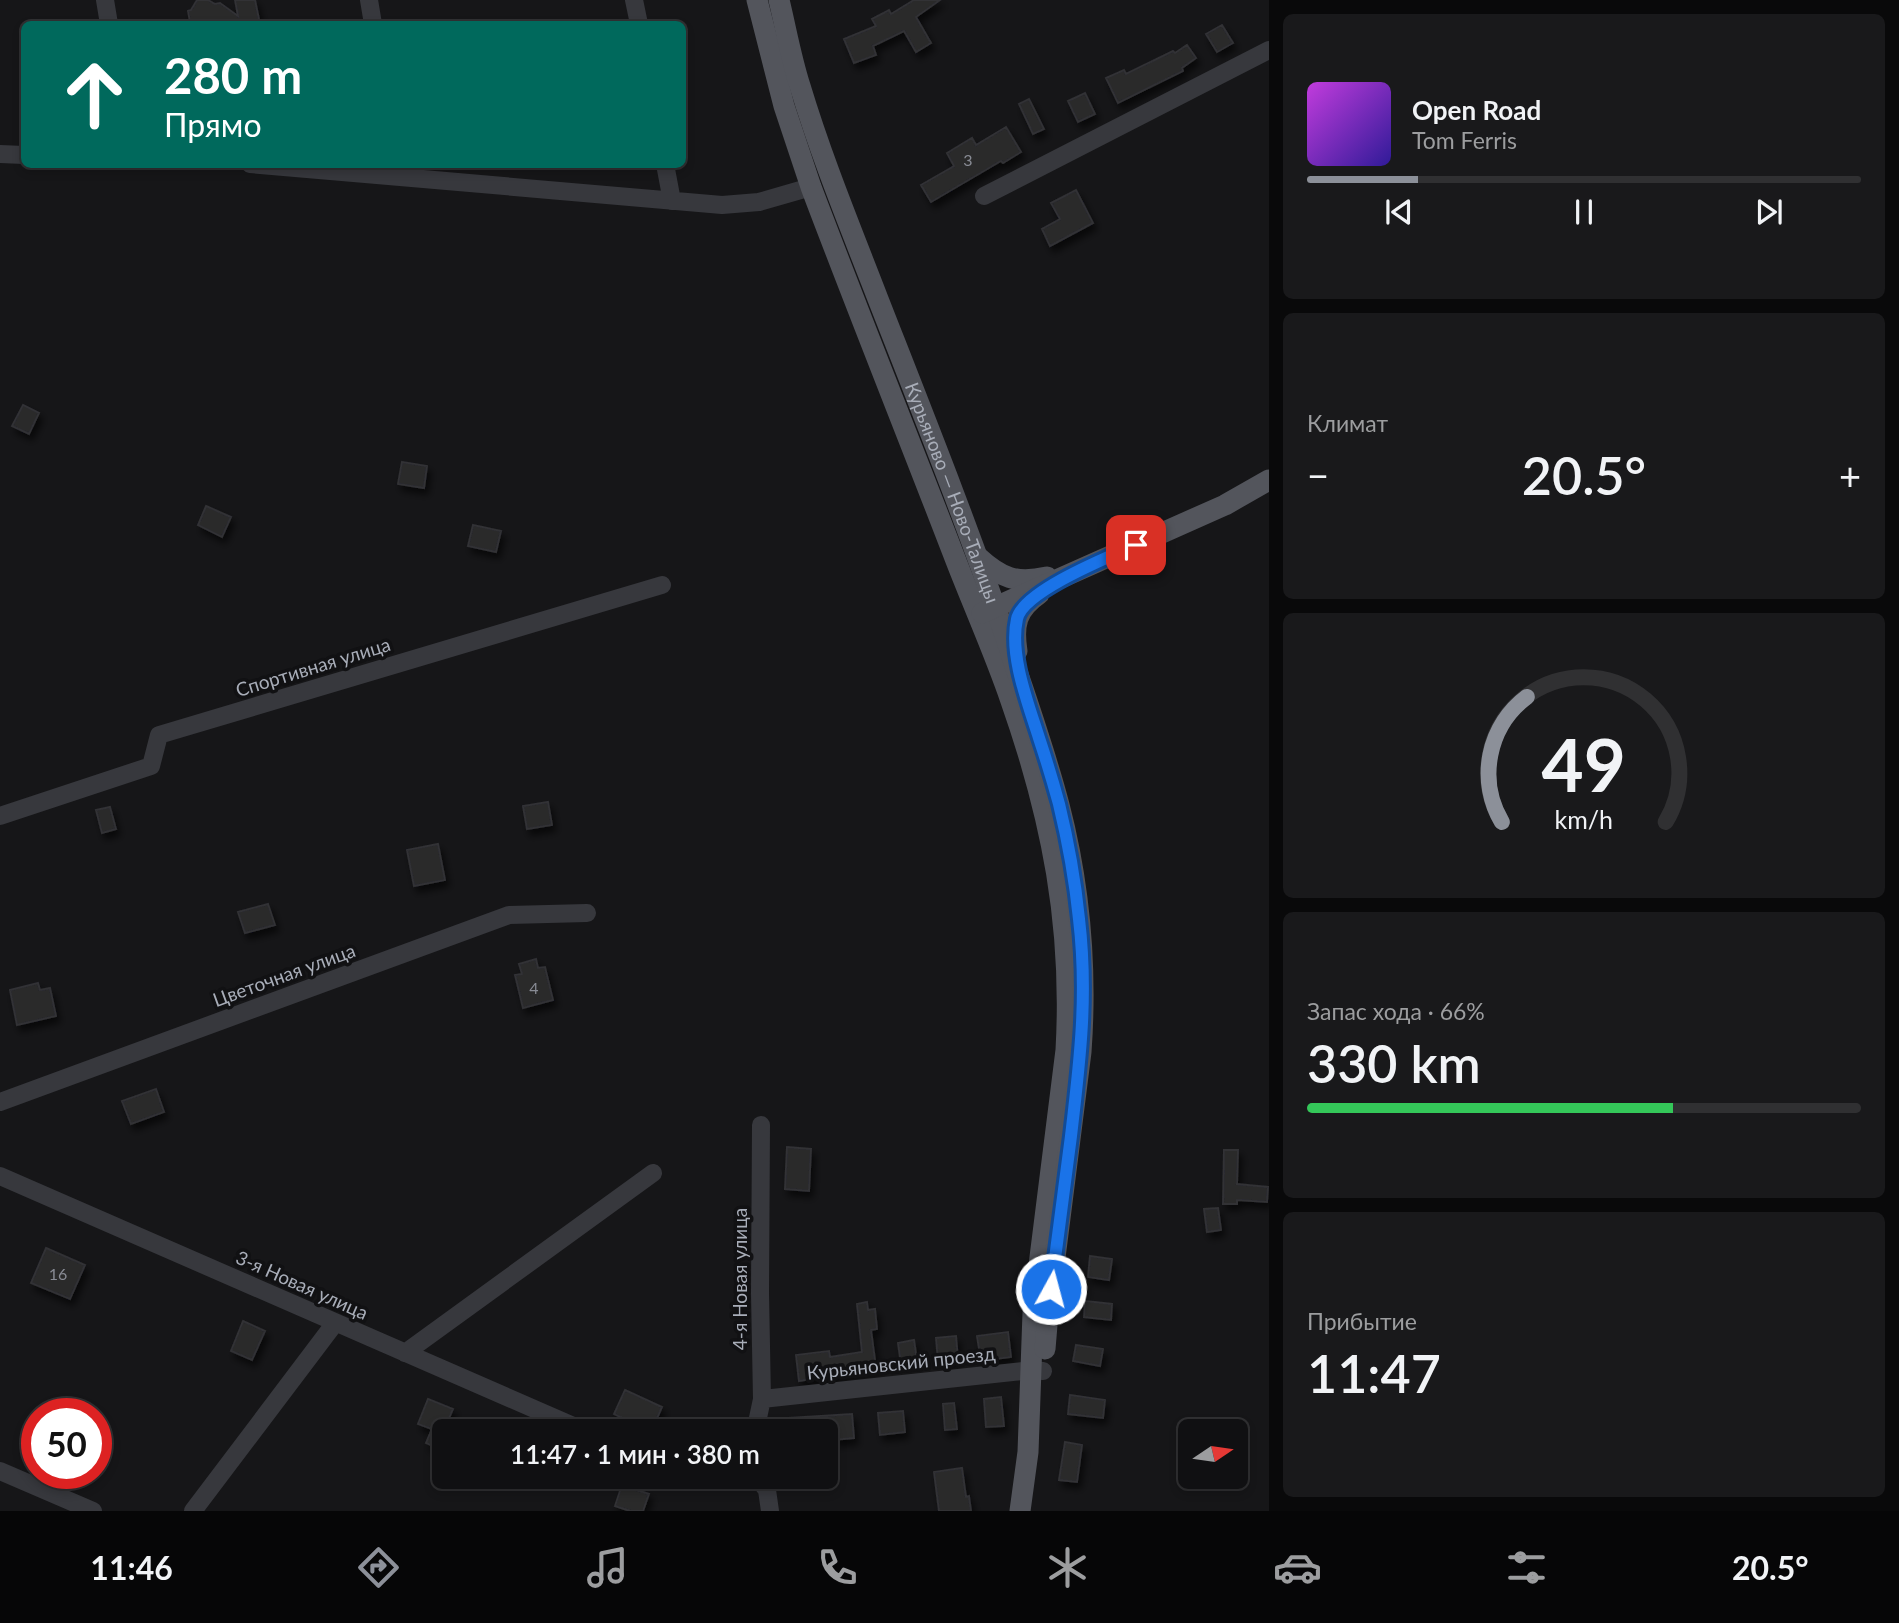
<!DOCTYPE html>
<html lang="ru">
<head>
<meta charset="utf-8">
<style>
	body { margin:0; font-family:Lato,sans-serif; background:#19191b; color:#f1f3f6; height:100vh; display:flex; flex-direction:column; font-size:26px; white-space:nowrap }
	* { box-sizing:border-box; margin:0 }
	p { font-size:23px; color:#9c9d9f }
	.icon { flex:none; width:38px; height:38px; fill:none; stroke:currentColor; stroke-width:2; stroke-linecap:round; stroke-linejoin:round }
	.map { position:relative; flex:1; overflow:hidden }
	.sheet { display:flex; flex-direction:column; gap:14px; padding:14px; background:#09090a; width:630px }
	.sheet>* { flex:none }
	.hud { position:absolute; left:21px; top:21px; width:665px; height:147px; border-radius:10px; box-shadow:0 4px 10px #0003,0 0 0 2px #303032; background:#00695c; color:#fff; overflow:hidden }
	.needle { width:46px; rotate:77deg }
	.fabs { position:absolute; left:1178px; top:1419px; display:grid; gap:14px }
	.fabs a { display:grid; place-items:center; width:70px; height:70px; border-radius:10px; background:#101012; box-shadow:0 4px 10px #0003,0 0 0 2px #303032; font-size:35px }
	.speed { position:absolute; left:21px; top:1398px; display:flex; gap:14px; font-size:35px; font-weight:700; text-align:center }
	.speed>* { display:grid; place-content:center; width:91px; height:91px; border-radius:50%; background:#101012; box-shadow:0 4px 10px #0003,0 0 0 2px #303032; line-height:1 }
	.speed .limit { border:10px solid #d22; background:#fff; color:#111 }
	.pin { position:absolute; display:grid; place-items:center; width:60px; height:60px; color:#fff; margin:-30px; border-radius:14px; box-shadow:0 4px 10px #0006 }
	.me { position:absolute; width:77px; margin:-38px; rotate:7deg; stroke-linejoin:round; filter:drop-shadow(0 0 5px #0008) }
	.turn { display:flex; align-items:center; gap:24px; height:147px; padding:0 28px; font-size:32px }
	.turn .icon { width:91px; height:91px; stroke-width:2.5 }
	.turn b { display:block; font-size:49px; line-height:60px }
	.big { font-size:52px; font-weight:600; line-height:1.1 }
	.sheet .widget { flex:1; display:flex; flex-direction:column; justify-content:center; gap:10px; min-width:0; padding:0 24px; border-radius:10px; background:#19191b }
	.sheet .dial { align-items:center; gap:0 }
	.dial svg { height:182px; overflow:visible; fill:none; stroke:#303032; stroke-width:7; stroke-linecap:round; text-anchor:middle }
	.dial text { fill:#f1f3f6; stroke:none }
	.song { display:flex; align-items:center; gap:21px }
	.cover { width:84px; height:84px; border-radius:10px; background:linear-gradient(135deg,hsl(290 70% 55%),hsl(250 70% 35%)) }
	.played { height:7px; border-radius:4px; background:linear-gradient(90deg,#8c9099 20%,#303032 20%) }
	.keys { display:flex; justify-content:space-around; direction:ltr }
	.heat { display:flex; justify-content:space-between; align-items:center; font-size:38px; direction:ltr }
	.charge { height:10px; border-radius:5px; background:linear-gradient(90deg,#34c759 66%,#303032 0) }
	.trip { position:absolute; left:432px; top:1419px; width:406px; height:70px; border-radius:10px; background:#101012; box-shadow:0 4px 10px #0003,0 0 0 2px #303032; font-weight:600; line-height:70px; text-align:center }
	.tabs { display:flex; height:112px; justify-content:space-around; align-items:center; background:#060607; color:#9c9d9f }
	.tabs .icon { width:49px; height:49px }
	.tabs .selected { color:#8c9099 }
	.tabs b { font-size:32px; color:#f1f3f6 }
	main { display:flex; flex:1; min-height:0 }
	.map>svg:first-child { display:block }
</style>
</head>
<body>
<main>
<div class="map">
<svg width="1269" height="1511" viewBox="0 0 1269 1511">
	<defs>
		<filter id="shadow"><feDropShadow dx="3.5" dy="6" stdDeviation="3.5" flood-color="#0009"/></filter>
	</defs>
	<rect width="100%" height="100%" fill="#161618"/>
	<!-- building -->
	<path fill="#29292c" stroke="#303034" stroke-width="2" filter="url(#shadow)" d="M197 0H208L215 4 220 3 238 16 235 0H255L260 24H199L198 21 190 22 188 11 191 10Z
		M914 0H940L916 17 931 43 916 52 904 31 873 46 876 55 854 63 844 39 876 26 872 19 889 10 891 14Z
		M1222 25 1233 43 1217 52 1206 34Z
		M1187 45 1196 58 1182 68 1183 71 1118 103 1106 78 1124 70 1126 74 1173 51 1175 53Z
		M1085 93 1095 114 1078 122 1068 101Z
		M1029 99 1044 129 1033 134 1019 104Z
		M1006 127 1021 152 1003 163 1001 161 931 202 921 185 954 166 947 153 972 138 976 145Z
		M1076 190 1093 223 1050 246 1042 229 1060 219 1051 203Z
		M23 405 39 413 29 434 12 426Z
		M402 462 427 466 424 488 398 484Z
		M206 506 231 517 222 537 198 525Z
		M473 525 501 531 496 552 468 546Z
		M548 802 552 825 527 829 523 806Z
		M110 807 116 829 102 833 96 810Z
		M438 844 445 880 414 886 407 850Z
		M268 904 275 925 245 933 238 912Z
		M536 959 538 968 545 967 553 1000 523 1008 515 975 522 974 519 964Z
		M38 983 40 990 50 988 56 1016 17 1025 10 990Z
		M156 1089 164 1112 131 1124 122 1101Z
		M787 1147 811 1149 809 1191 785 1189Z
		M1224 1150H1238L1237 1184 1268 1187 1267 1202 1237 1200V1204H1223Z
		M1218 1208 1221 1230 1207 1232 1204 1209Z
		M46 1248 85 1265 70 1299 31 1283Z
		M1090 1256 1112 1259 1109 1280 1088 1277Z
		M1085 1301 1112 1304 1111 1320 1084 1317Z
		M867 1302 868 1310 875 1309 877 1329 871 1330 876 1368 799 1381 796 1355 829 1351 830 1357 862 1352 857 1304Z
		M243 1321 265 1331 252 1360 231 1351Z
		M1008 1332 1011 1357 981 1361 977 1336Z
		M956 1336 958 1359 938 1361 936 1338Z
		M914 1340 917 1361 901 1364 898 1343Z
		M1076 1345 1103 1349 1100 1366 1073 1361Z
		M625 1390 662 1407 651 1432 614 1414Z
		M1070 1395 1105 1400 1103 1418 1068 1414Z
		M1001 1397 1004 1426 986 1427 984 1399Z
		M428 1399 453 1409 449 1418 459 1423 455 1432H444V1451L426 1443 432 1429 418 1424Z
		M954 1403 957 1429 945 1430 943 1404Z
		M903 1411 905 1432 880 1435 878 1413Z
		M852 1414 854 1438 833 1440V1432H790L789 1418Z
		M1065 1442 1082 1445 1077 1482 1059 1480Z
		M962 1468 966 1497 969 1496 971 1511H939L934 1472Z
		M622 1485 649 1494 643 1511H630L615 1506Z"/>
	<g fill="none" stroke-linecap="round" stroke-linejoin="round">
		<!-- minor -->
		<path stroke="#37383d" stroke-width="18" d="M105 0 109 24
			M369 0 373 24
			M634 0 639 24
			M0 154 24 155
			M250 164 722 205 759 202 811 187
			M665 164 672 201
			M984 196 1269 50
			M0 816 151 766 159 735 662 585
			M0 1102 509 915 587 913
			M0 1176 587 1432
			M405 1353 653 1173
			M762 1399 1032 1370 1043 1371
			M755 1432 762 1399 760 1293 761 1125
			M0 1471 93 1511
			M693 1477 697 1479 704 1477
			M757 1477 767 1490 770 1511
			M193 1511 335 1323"/>
		<!-- major -->
		<g stroke="#53555c" stroke-width="21">
			<path d="M757 0 784 106 811 187C857 309 906 431 953 553 972 603 994 651 1011 701 1052 818 1073 926 1066 1050L1033 1313 1028 1452 1020 1511"/>
			<path id="s1" d="M779 0C786 29 791 58 800 86 822 159 851 229 878 299 923 414 969 529 1009 647 1026 699 1045 751 1059 805 1080 886 1087 969 1081 1052L1048 1313 1045 1349"/>
			<path d="M978 557C1001 578 1016 584 1047 577"/>
			<path d="M982 613 1225 505 1269 480"/>
			<path d="M1017 651C1013 625 1016 610 1039 594"/>
		</g>
	</g>
	<g fill="none" stroke-linecap="round" stroke-linejoin="round">
		<defs>
			<path id="route" d="M1051 1289C1058 1238 1064 1187 1071 1136 1080 1060 1088 995 1079 919 1075 880 1068 841 1059 804 1053 782 1046 759 1039 738 1028 703 1009 655 1017 619 1023 591 1111 556 1136 545"/>
		</defs>
		<!-- route casing -->
		<use href="#route" stroke="#114b97" stroke-width="18"/>
		<!-- route -->
		<use href="#route" stroke="#1a73e8" stroke-width="12"/>
	</g>
	<g text-anchor="middle" stroke-width="7" stroke-linejoin="round" paint-order="stroke">
		<!-- number labels -->
		<g font-size="16" fill="#888b94">
			<text x="968" y="166">3</text>
			<text x="534" y="994">4</text>
			<text x="58" y="1280">16</text>
		</g>
		<!-- street labels -->
		<g font-size="19" fill="#a8adb8" stroke="#111113">
			<text dy="7" stroke="none"><textPath href="#s1" startOffset="523">Курьяново — Ново-Талицы</textPath></text>
			<text transform="translate(313 667) rotate(-17)" y="7">Спортивная улица</text>
			<text transform="translate(284 975) rotate(-20)" y="7">Цветочная улица</text>
			<text transform="translate(740 1279) rotate(-90)" y="7">4-я Новая улица</text>
			<text transform="translate(302 1285) rotate(24)" y="7">3-я Новая улица</text>
			<text transform="translate(901 1363) rotate(-6)" y="7">Курьяновский проезд</text>
		</g>
	</g>
</svg>
<div class="fabs">
<a><svg class="needle" viewBox="-14 -14 28 28"><path d="M0-13l5 13h-10z" fill="#e53935"/><path d="M0 13l5-13h-10z" fill="#9c9d9f"/></svg></a>
</div>
<div class="speed"><div class="limit">50</div></div>
<div class="pin" style="left:1136px;top:545px;background:#d93025"><svg class="icon" aria-label="arrive" viewBox="0 0 24 24"><path d="M6 21V4h12l-3 4 3 4H6"/></svg></div>
<svg class="me" style="left:1051px;top:1289px" viewBox="-20 -20 40 40"><circle r="17" fill="#1a73e8" stroke="#fff" stroke-width="3"/><path d="M0-11L8 9 0 5-8 9z" fill="#fff"/></svg>
<div class="trip">11:47 · 1 мин · 380 m</div>
<div class="hud">
<div class="turn"><svg class="icon" aria-label="ahead" viewBox="0 0 24 24"><path d="M12 20V5M6 11l6-6 6 6"/></svg><div><b>280 m</b>Прямо</div></div>
</div>
</div>
<section class="sheet">
<div class="widget">
<div class="song"><i class="cover"></i><div><b>Open Road</b><p>Tom Ferris</p></div></div>
<div class="played"></div>
<div class="keys"><svg class="icon" aria-label="previous" viewBox="0 0 24 24"><path d="M18 5L8 12l10 7zM5 5v14"/></svg><svg class="icon" aria-label="pause" viewBox="0 0 24 24"><path d="M8 5v14M16 5v14"/></svg><svg class="icon" aria-label="next" viewBox="0 0 24 24"><path d="M6 5l10 7-10 7zM19 5v14"/></svg></div>
</div>
<div class="widget"><p>Климат</p>
<div class="heat"><a>−</a><b class="big">20.5°</b><a>+</a></div>
</div>
<div class="widget dial"><svg viewBox="0 0 100 80">
<path d="M14 69A42 42 0 1 1 86 69"/>
<path d="M14 69A42 42 0 0 1 25 14" stroke="#8c9099"/>
<text x="50" y="56" font-size="32" font-weight="700">49</text>
<text x="50" y="72" font-size="11">km/h</text>
</svg></div>
<div class="widget"><p>Запас хода · 66%</p><b class="big">330 km</b><div class="charge"></div></div>
<div class="widget"><p>Прибытие</p><b class="big">11:47</b></div>
</section>
</main>
<nav class="tabs">
<b>11:46</b>
<svg class="icon selected" aria-label="directions" viewBox="0 0 24 24"><path d="M12 3l9 9-9 9-9-9zM9 14v-3h6M13 9l2 2-2 2"/></svg>
<svg class="icon" aria-label="music" viewBox="0 0 24 24"><path d="M9 18V5l10-2v13"/><circle cx="6" cy="18" r="3"/><circle cx="16" cy="16" r="3"/></svg>
<svg class="icon" aria-label="phone" viewBox="0 0 24 24"><path d="M5 4h4l2 5-3 2q2 4 5 5l2-3 5 2v4C11 20 4 13 5 4z"/></svg>
<svg class="icon" aria-label="climate" viewBox="0 0 24 24"><path d="M12 3v18M4 7l16 10M4 17L20 7"/></svg>
<svg class="icon" aria-label="car" viewBox="0 0 24 24"><path d="M5 17H2v-5l4-1 3-4h7l3 4 3 1v5h-3M9 17h6M6 11h13"/><circle cx="7" cy="17" r="2"/><circle cx="17" cy="17" r="2"/></svg>
<svg class="icon" aria-label="filters" viewBox="0 0 24 24"><path d="M4 7h16M4 17h16"/><circle cx="9" cy="7" r="2"/><circle cx="15" cy="17" r="2"/></svg>
<b>20.5°</b>
</nav>
</body>
</html>
